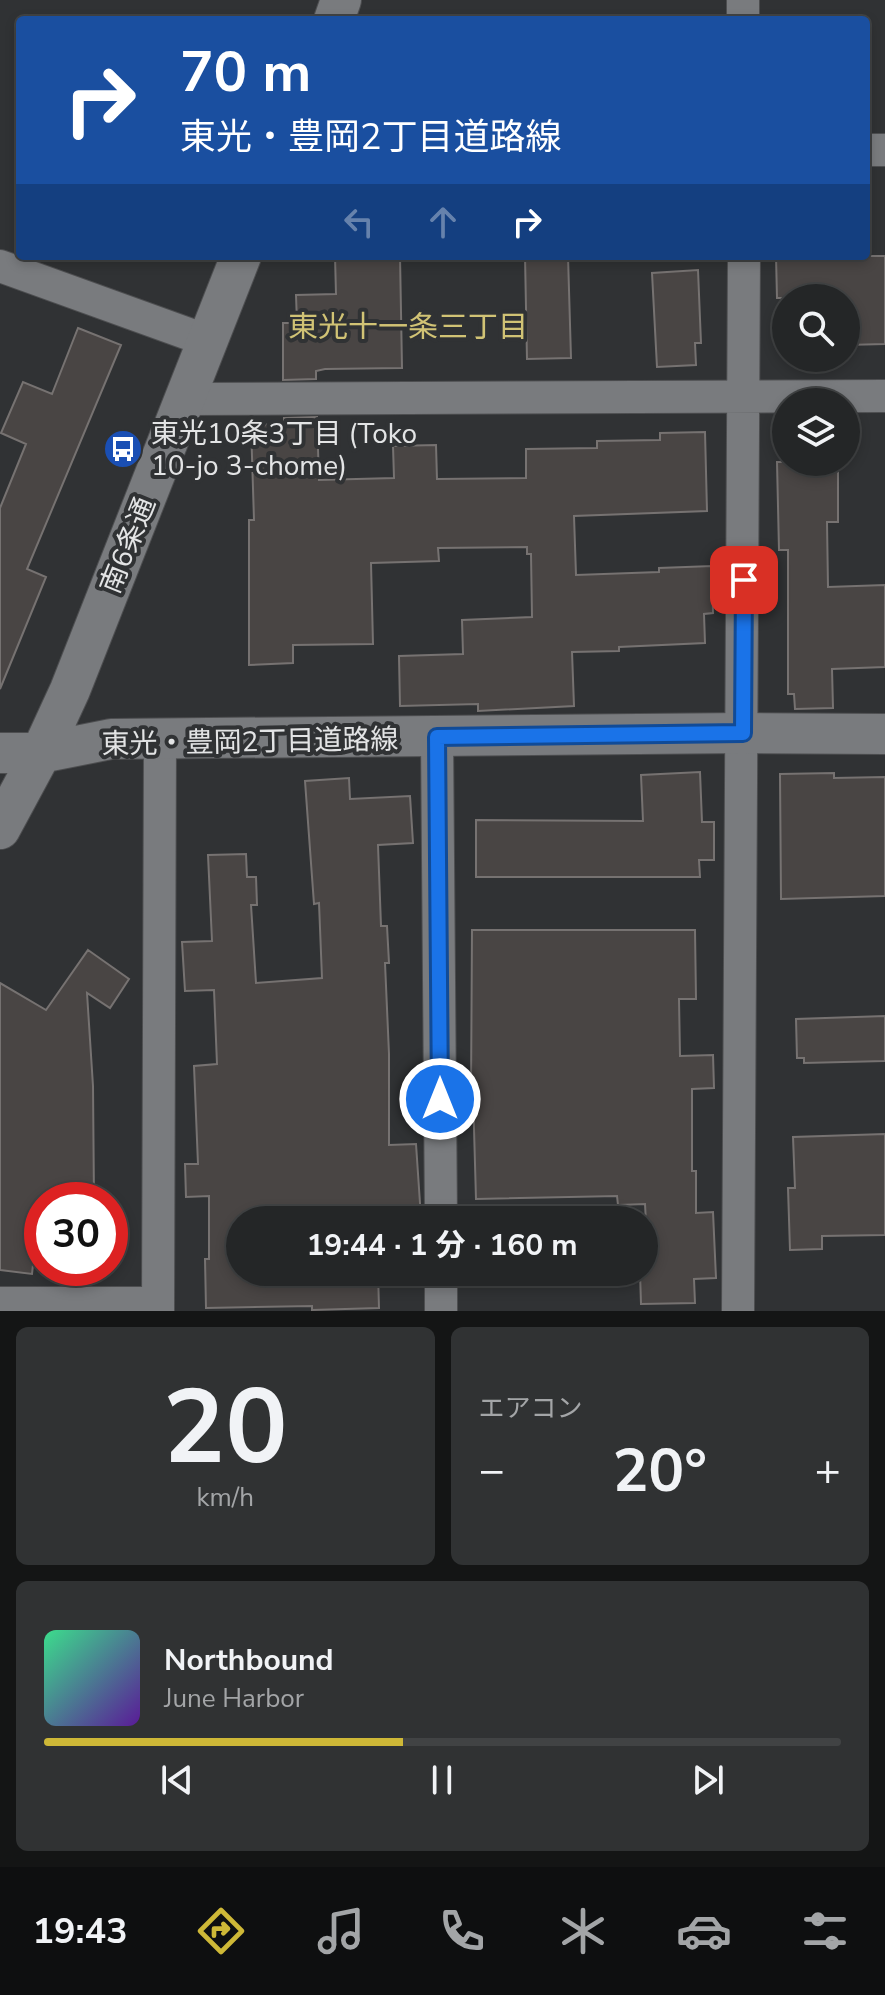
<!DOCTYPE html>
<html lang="ja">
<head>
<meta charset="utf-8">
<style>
	body { margin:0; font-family:"Nunito Sans","Noto Sans JP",sans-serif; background:#303233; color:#f1f3f6; height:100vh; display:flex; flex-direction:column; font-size:30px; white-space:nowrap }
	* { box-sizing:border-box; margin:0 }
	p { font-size:26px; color:#a3a5a7 }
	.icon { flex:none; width:44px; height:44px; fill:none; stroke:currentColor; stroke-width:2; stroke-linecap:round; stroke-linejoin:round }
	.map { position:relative; height:1311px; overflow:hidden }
	.panel { display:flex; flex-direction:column; gap:16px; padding:16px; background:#141515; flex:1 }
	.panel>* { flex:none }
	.banner { position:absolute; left:16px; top:16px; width:854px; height:244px; border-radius:8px; box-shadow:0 4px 12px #0003,0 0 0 2px #414344; background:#1a4fa0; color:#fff; overflow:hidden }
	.fabs { position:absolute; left:772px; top:284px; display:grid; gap:16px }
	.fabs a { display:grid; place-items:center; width:88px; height:88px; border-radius:50%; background:#242627; box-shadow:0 4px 12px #0003,0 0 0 2px #414344; font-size:40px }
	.speed { position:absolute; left:24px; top:1182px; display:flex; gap:16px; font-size:40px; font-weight:700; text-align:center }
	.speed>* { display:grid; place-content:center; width:104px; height:104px; border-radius:50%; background:#242627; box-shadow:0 4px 12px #0003,0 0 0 2px #414344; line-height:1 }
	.speed .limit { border:12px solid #d22; background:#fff; color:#111 }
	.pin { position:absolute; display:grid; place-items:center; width:68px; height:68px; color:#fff; margin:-34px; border-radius:16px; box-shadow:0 4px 12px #0006 }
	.me { position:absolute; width:88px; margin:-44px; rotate:0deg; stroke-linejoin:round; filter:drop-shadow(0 0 6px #0008) }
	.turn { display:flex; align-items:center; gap:28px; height:168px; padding:0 32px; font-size:36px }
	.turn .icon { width:104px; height:104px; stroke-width:2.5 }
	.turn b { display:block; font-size:56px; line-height:68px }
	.lanes { display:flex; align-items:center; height:76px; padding:0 32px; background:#0003; justify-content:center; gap:40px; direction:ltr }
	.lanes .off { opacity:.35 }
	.big { font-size:60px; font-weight:700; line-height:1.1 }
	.panel .tile { flex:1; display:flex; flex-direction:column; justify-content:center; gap:12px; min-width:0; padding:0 28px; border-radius:12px; background:#303233 }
	.panel .dial { align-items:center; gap:0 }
	.dial b { font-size:104px; line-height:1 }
	.song { display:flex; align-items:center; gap:24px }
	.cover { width:96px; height:96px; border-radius:12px; background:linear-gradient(135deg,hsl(150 70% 55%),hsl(270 70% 35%)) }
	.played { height:8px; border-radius:4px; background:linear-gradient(90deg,#ceb837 45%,#414344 45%) }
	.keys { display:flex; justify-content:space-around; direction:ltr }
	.heat { display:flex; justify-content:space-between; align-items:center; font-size:44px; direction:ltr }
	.panel .tiles { flex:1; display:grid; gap:16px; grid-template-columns:1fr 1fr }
	.tile:last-child { grid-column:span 2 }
	.trip { position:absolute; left:226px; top:1206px; width:432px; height:80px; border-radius:40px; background:#242627; box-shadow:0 4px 12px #0003,0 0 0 2px #414344; font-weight:700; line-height:80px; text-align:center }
	.tabs { display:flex; height:128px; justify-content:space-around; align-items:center; background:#0e0f10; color:#a3a5a7 }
	.tabs .icon { width:56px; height:56px }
	.tabs .active { color:#ceb837 }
	.tabs b { font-size:36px; color:#f1f3f6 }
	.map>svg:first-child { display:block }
</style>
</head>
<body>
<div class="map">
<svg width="885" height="1311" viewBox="0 0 885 1311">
	<rect width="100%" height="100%" fill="#303234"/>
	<!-- building -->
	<path fill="#494544" stroke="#767271" stroke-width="2" d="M335 256H400L402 368 325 369 316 371V379L283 380V323H297L296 295 336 294Z
		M525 256H568L571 358 527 359Z
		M776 256H885V344L846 345V298H777Z
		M698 270 701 343H695L696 365 657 367 652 273Z
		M78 328 121 345 27 569 46 577 0 689V508L26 444 1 433 23 382 52 394Z
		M317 417 319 480 394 478 393 446 436 445 437 479 526 478V449L597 448V441L660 440V433L705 432 707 511 574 516 576 575 659 572V568L712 566 713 613 704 614 705 643 619 647V651L572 652 574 706 478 711V704L400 706 399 656 463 654 462 620 532 617 531 554H527V547L438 548 439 561 371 563 373 644 293 645V663L249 665V520H254L251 425 284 424V418Z
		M777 462H838V522H827L828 587 885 585V667L832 669 833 708 795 709 794 694H788V550H779Z
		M700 772 702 822H714V860H699L700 877H476V820L643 821 641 775Z
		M834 773V778L885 777V896L781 899 780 774Z
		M349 778 350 799 410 796 413 843 378 845 381 926H387L389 963H385L389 1054V1145L416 1144 421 1218 240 1220V1272H378L379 1308 312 1310V1306L206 1308 205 1259H209V1196L186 1197 185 1164H198L194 1066 217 1064 214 990 185 991 182 942 212 941 208 855 246 854 247 877H256L257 905H251L256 983 322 978 319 903 314 904 305 781Z
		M472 930H695L696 999H679L680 1056 713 1055 714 1088 692 1089V1171H696V1213L713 1212 716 1278 694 1279 695 1303 641 1304 640 1272H644V1260H648L645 1204 618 1205 617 1196 476 1199 473 1093H471Z
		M88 950 129 979 110 1008 87 993 93 1086 94 1200H40L32 1274 0 1270V983L46 1010Z
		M885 1016V1061L804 1063V1058H797L796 1019Z
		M885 1134V1235L822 1236V1249L790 1250 788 1188H795L793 1137Z"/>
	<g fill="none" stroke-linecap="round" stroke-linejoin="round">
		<defs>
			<path id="minor" d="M743 20V0
				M866 150H885
				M0 266 208 341
				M185 399 885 396
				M437 737 441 1220
				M441 1272V1311
				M0 1303H158
				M158 1311 160 741
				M738 1311 744 256"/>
			<path id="tertiary" d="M334 20 341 0
				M0 753H41L111 739 743 733 885 734
				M0 829 41 753 70 690 241 256"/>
		</defs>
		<!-- minor casing -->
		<use href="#minor" stroke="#4d4e50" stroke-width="34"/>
		<!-- tertiary casing -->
		<use href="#tertiary" stroke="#4d4e50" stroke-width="42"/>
		<!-- minor -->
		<use href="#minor" stroke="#797b7e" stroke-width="32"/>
		<!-- tertiary -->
		<use href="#tertiary" stroke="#797b7e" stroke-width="40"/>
	</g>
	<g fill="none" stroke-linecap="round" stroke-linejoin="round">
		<defs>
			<path id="route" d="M440 1099 437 737 743 733 744 580"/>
		</defs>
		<!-- route casing -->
		<use href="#route" stroke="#114b97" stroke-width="20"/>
		<!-- route -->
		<use href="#route" stroke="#1a73e8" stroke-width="14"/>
	</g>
	<!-- icons -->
	<defs>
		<symbol id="bus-disc" viewBox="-11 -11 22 22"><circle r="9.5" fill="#1a4fb4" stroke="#303234"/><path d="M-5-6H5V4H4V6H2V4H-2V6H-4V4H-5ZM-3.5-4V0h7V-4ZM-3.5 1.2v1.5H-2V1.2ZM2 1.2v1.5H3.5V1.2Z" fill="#fff"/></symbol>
	</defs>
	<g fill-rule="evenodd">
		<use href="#bus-disc" x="101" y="427" width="44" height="44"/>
	</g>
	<g text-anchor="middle" stroke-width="8" stroke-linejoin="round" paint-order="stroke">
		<!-- poi labels -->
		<g font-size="28" fill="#e3e4e5" stroke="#303234" text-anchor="start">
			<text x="151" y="443">東光10条3丁目 (Toko<tspan x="151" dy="32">10-jo 3-chome)</tspan></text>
		</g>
		<!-- street labels -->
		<g font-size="28" fill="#e3e4e5" stroke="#303234">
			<text transform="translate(127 545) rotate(-68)" y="10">南6条通</text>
			<text transform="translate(250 741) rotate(-1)" y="10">東光・豊岡2丁目道路線</text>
		</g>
		<!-- neighbourhood labels -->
		<g font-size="30" fill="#d1c375" stroke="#303234">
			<text x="408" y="337">東光十一条三丁目</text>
		</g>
	</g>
</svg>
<div class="fabs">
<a><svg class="icon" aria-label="search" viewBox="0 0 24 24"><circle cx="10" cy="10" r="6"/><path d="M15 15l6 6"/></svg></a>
<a><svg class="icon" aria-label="layers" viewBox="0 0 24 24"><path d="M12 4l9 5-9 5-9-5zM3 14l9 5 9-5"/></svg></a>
</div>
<div class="speed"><div class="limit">30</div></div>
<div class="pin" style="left:744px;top:580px;background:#d93025"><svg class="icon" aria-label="arrive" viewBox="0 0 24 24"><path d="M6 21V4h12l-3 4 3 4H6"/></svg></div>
<svg class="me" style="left:440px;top:1099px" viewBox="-20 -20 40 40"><circle r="17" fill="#1a73e8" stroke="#fff" stroke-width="3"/><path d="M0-11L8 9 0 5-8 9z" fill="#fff"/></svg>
<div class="trip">19:44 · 1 分 · 160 m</div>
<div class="banner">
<div class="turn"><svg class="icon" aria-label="right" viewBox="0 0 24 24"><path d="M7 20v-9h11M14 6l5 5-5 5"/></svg><div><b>70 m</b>東光・豊岡2丁目道路線</div></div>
<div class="lanes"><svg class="icon off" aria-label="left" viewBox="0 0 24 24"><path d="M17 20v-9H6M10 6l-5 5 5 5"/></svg><svg class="icon off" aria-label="ahead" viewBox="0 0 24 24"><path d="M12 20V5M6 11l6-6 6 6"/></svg><svg class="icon" aria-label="right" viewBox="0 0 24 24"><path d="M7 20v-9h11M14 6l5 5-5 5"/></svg></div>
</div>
</div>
<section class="panel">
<div class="tiles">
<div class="tile dial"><b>20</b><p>km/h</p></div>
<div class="tile"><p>エアコン</p>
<div class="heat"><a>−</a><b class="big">20°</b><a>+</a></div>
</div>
<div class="tile">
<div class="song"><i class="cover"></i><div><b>Northbound</b><p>June Harbor</p></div></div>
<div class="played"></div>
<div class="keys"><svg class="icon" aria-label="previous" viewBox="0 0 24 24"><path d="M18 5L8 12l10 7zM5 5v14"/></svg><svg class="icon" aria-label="pause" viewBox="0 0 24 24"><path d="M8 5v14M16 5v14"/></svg><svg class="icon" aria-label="next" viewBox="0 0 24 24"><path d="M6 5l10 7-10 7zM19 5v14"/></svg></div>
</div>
</div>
</section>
<nav class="tabs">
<b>19:43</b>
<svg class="icon active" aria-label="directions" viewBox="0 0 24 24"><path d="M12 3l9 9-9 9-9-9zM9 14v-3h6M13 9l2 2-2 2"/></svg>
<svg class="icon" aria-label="music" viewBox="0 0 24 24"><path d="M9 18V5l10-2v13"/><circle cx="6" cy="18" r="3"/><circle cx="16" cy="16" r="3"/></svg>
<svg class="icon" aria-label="phone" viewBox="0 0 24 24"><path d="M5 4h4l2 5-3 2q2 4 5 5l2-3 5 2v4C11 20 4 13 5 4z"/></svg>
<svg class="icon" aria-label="climate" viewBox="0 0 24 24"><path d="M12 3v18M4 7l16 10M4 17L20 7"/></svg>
<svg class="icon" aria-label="car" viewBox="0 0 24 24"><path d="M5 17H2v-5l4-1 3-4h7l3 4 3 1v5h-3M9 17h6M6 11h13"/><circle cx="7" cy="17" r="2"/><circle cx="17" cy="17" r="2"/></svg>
<svg class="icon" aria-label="filters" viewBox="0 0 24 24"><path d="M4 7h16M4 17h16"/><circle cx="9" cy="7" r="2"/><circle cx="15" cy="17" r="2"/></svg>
</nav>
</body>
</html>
